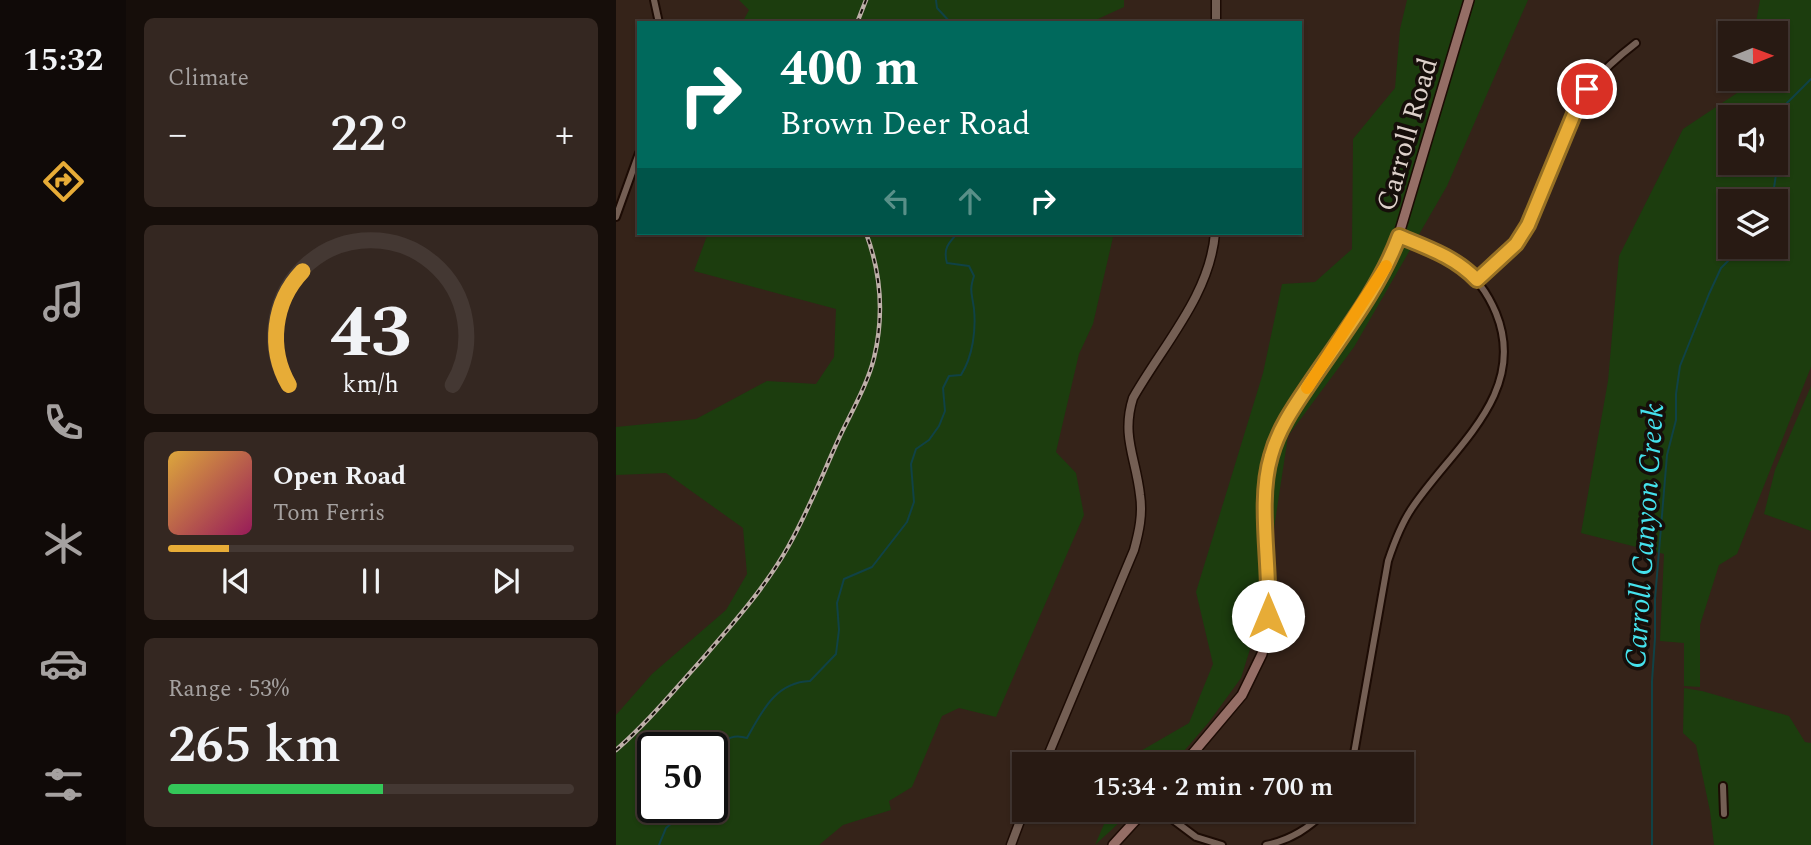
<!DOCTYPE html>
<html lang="en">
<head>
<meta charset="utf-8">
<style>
	body { margin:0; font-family:Spectral,serif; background:#342721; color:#f1f3f6; height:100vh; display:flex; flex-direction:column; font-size:26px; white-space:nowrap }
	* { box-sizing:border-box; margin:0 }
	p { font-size:23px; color:#a5a1a0 }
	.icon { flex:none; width:38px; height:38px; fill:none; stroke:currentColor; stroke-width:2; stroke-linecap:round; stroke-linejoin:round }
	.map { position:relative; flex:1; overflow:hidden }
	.sheet { display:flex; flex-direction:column; gap:18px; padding:18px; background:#160e0a; width:490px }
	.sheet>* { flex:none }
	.guide { position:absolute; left:21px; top:21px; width:665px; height:214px; border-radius:0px; box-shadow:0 2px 5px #0004,0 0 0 2px #443833; background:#00695c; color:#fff; overflow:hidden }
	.needle { width:46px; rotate:89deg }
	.fabs { position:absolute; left:1102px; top:21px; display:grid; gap:14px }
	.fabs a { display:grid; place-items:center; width:70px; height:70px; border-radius:0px; background:#281a13; box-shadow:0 2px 5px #0004,0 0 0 2px #443833; font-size:35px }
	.speed { position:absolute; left:21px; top:732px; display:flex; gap:14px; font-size:35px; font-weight:700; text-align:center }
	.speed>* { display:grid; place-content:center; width:91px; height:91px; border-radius:50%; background:#281a13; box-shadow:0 2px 5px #0004,0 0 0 2px #443833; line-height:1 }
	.speed .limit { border:4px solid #111; border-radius:10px; background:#fff; color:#111 }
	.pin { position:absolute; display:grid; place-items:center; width:60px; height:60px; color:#fff; margin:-30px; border:4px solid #fff; border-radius:50%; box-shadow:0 2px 7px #0007 }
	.me { position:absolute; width:77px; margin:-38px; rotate:0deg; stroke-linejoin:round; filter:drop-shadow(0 0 5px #0008) }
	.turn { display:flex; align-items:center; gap:24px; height:147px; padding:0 28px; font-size:32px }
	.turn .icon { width:91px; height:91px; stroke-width:2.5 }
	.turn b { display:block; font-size:49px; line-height:60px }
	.lanes { display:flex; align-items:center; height:66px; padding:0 28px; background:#0003; justify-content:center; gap:35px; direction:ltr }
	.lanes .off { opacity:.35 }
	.big { font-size:52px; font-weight:600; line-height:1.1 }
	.sheet .card { flex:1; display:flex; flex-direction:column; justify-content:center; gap:10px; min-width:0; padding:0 24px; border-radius:10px; background:#342721 }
	.sheet .dial { align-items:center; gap:0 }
	.dial svg { height:182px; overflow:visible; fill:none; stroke:#443833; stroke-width:7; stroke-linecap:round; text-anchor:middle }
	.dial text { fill:#f1f3f6; stroke:none }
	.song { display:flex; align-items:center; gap:21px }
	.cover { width:84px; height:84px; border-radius:10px; background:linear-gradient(135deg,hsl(40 70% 55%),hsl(330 70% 35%)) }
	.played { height:7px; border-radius:4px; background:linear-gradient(90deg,#e7ac37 15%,#443833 15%) }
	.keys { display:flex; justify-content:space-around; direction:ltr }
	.heat { display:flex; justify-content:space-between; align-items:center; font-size:38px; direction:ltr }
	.charge { height:10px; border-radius:5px; background:linear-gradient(90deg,#34c759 53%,#443833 0) }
	.trip { position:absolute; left:396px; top:752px; width:402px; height:70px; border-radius:0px; background:#281a13; box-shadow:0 2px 5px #0004,0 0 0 2px #443833; font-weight:600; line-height:70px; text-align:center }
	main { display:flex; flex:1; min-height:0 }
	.tab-bar { display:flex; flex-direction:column; width:126px; justify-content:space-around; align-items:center; background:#100a08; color:#a5a1a0 }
	.tab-bar .icon { width:49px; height:49px }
	.tab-bar .current { color:#e7ac37 }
	.tab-bar b { font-size:32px; color:#f1f3f6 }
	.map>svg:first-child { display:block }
</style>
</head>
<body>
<main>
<nav class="tab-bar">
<b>15:32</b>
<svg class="icon current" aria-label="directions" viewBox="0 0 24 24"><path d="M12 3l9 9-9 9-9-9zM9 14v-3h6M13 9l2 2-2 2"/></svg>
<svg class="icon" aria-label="music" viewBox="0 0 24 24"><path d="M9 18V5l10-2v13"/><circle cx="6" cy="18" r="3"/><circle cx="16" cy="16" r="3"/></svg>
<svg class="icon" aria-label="phone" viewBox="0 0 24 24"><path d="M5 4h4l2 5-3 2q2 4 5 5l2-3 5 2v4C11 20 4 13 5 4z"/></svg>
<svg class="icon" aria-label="climate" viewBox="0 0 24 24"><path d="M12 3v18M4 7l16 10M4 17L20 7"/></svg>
<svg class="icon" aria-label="car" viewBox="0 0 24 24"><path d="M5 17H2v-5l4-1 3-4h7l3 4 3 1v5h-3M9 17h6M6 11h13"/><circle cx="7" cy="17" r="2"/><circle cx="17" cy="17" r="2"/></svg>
<svg class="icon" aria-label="filters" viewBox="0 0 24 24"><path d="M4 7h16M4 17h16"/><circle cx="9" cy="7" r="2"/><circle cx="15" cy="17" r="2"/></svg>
</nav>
<section class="sheet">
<div class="card"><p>Climate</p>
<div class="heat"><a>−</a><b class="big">22°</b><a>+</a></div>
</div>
<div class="card dial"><svg viewBox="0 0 100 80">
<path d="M14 69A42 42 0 1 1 86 69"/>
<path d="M14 69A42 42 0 0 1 20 19" stroke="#e7ac37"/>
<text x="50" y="56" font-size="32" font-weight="700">43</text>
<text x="50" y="72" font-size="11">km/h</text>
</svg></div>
<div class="card">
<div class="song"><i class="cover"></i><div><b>Open Road</b><p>Tom Ferris</p></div></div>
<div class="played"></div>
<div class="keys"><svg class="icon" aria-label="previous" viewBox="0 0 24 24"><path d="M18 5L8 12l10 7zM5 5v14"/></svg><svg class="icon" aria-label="pause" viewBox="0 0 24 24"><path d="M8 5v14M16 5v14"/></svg><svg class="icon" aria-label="next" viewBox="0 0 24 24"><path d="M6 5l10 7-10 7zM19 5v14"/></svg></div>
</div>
<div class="card"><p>Range · 53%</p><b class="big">265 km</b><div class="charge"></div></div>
</section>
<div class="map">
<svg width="1195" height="845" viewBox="0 0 1195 845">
	<rect width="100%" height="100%" fill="#352319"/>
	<!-- green -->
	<path fill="#1c3d0e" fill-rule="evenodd" d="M123 0H508V7L473 23H126L133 10Z
		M791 0H912L831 186 738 347 672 436 645 614 625 678 593 722 556 765H512L516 756 573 723 597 664 580 592 647 373 666 284 699 282 736 249 737 139 779 88 784 29Z
		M1144 0H1195V367L1121 554 1103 565 1084 625V687L1068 686V643L1044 641 1048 554 965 533 992 381 1003 256 1067 129 1127 89 1129 79H1160V33H1138ZM1160 117V163H1115V117ZM1160 201V247H1115V201Z
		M92 233H498L477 324 463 354 440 452 460 473 468 515 380 717 343 708 326 716 296 787 273 801 275 810 227 825 203 845H0V715L36 674 110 610 131 574 127 528 50 473 0 475V427L80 419 151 381 200 384 218 357 220 309 78 271ZM96 747V807H37V747Z
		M1195 386V531L1148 514 1159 470Z
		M1068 688 1086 691 1173 716 1189 742 1195 743V845H1098L1094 811 1080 745 1067 733Z
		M494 810H517L479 845Z"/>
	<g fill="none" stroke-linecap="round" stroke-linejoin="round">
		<!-- stream -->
		<path stroke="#104246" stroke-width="2" d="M320 0 321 8 335 23
			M1156 201 1161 168 1163 122 1169 105 1195 79
			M96 760C103 744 112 732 131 738 146 711 160 682 194 681L220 654 223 630 221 603 228 579 256 567 291 522 298 502 295 464 300 449 313 440 323 426 329 411 327 388 333 376 345 375C357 356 360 330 358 309 356 293 353 291 358 276L353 266 331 263C327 249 332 243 342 233
			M43 845 50 828 64 816 69 807
			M1036 845V681L1039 638V599L1051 455 1060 420V394L1064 366 1093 294 1105 268 1126 247"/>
		<defs>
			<path id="minor" d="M38 0 43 23
				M0 217 23 153
				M861 280C880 264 901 247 912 225 935 181 943 127 973 87 987 70 1003 56 1020 43
				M736 765 772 561C778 543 785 524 796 508 836 448 913 394 880 313 860 265 829 254 784 236
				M1107 786 1108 814
				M544 810 580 837 606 845
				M650 845C675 840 693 828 711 810"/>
			<path id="tertiary" d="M600 0V23
				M428 765 518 550C523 532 527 514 524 495 520 458 505 436 517 398 547 345 594 295 599 233
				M395 845 408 810"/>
			<path id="secondary" d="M567 765 626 695 646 654 651 630 653 602 649 494 655 456 672 416 777 254 853 0
				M497 845 529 810"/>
		</defs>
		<!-- minor casing -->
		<use href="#minor" stroke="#1c0b04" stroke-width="10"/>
		<!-- tertiary casing -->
		<use href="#tertiary" stroke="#1c0b04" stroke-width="11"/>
		<!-- secondary casing -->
		<use href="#secondary" stroke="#1c0b04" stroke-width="12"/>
		<!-- minor -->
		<use href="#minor" stroke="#745f54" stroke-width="6"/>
		<!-- tertiary -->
		<use href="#tertiary" stroke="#745f54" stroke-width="8"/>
		<!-- secondary -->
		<use href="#secondary" stroke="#956e66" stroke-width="9"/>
		<defs>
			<path id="rail" d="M241 23 250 0
				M0 750C30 724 55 694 81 665 114 627 147 591 172 547 192 512 207 473 224 436 235 413 252 383 258 358 268 316 265 273 250 233"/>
		</defs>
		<!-- rail casing -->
		<use href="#rail" stroke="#bdafa8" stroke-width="4.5"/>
		<!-- rail -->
		<use href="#rail" stroke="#160e0a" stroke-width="2" stroke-dasharray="5" stroke-linecap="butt"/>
	</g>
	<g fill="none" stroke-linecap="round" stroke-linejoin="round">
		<defs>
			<path id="route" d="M652 616C655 567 641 502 655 456 662 430 677 408 692 386 724 338 763 290 783 236 812 248 839 257 861 280L900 244 912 225 958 114 971 89"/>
		</defs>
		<!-- route casing -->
		<use href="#route" stroke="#967024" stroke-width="18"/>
		<!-- route -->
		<use href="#route" stroke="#e7ac37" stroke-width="12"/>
		<!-- slow -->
		<path stroke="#f59e0b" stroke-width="12" d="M691 388 770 266"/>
	</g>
	<g text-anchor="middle" stroke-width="7" stroke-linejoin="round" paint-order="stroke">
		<!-- street labels -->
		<g font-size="28" fill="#ddd0ca" stroke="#160e0a">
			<text transform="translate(790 134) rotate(-74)" y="10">Carroll Road</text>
		</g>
		<!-- water labels -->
		<g font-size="30" font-style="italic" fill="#45e2ed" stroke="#160e0a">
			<text transform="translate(1028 536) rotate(-86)" y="10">Carroll Canyon Creek</text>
		</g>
	</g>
</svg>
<div class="fabs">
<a><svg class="needle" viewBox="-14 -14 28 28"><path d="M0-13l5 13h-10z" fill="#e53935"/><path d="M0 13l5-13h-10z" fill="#a5a1a0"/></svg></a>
<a><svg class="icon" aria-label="sound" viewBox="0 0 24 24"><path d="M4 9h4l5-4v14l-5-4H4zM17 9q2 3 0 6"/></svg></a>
<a><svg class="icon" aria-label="layers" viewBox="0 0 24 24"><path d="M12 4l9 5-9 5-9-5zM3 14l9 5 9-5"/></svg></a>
</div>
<div class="speed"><div class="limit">50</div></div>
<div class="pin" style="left:971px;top:89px;background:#d93025"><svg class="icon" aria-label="arrive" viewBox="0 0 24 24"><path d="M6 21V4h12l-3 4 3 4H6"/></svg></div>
<svg class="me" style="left:652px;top:616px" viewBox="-20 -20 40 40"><circle r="19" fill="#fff"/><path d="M0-13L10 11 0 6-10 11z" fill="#e7ac37"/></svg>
<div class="trip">15:34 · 2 min · 700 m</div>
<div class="guide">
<div class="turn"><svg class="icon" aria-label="right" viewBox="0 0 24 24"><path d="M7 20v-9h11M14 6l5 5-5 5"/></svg><div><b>400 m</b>Brown Deer Road</div></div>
<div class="lanes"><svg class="icon off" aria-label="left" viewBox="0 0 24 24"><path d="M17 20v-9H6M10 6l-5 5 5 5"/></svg><svg class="icon off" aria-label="ahead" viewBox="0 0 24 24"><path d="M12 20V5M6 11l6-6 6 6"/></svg><svg class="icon" aria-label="right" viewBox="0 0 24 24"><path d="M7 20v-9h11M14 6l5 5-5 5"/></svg></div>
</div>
</div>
</main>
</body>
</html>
